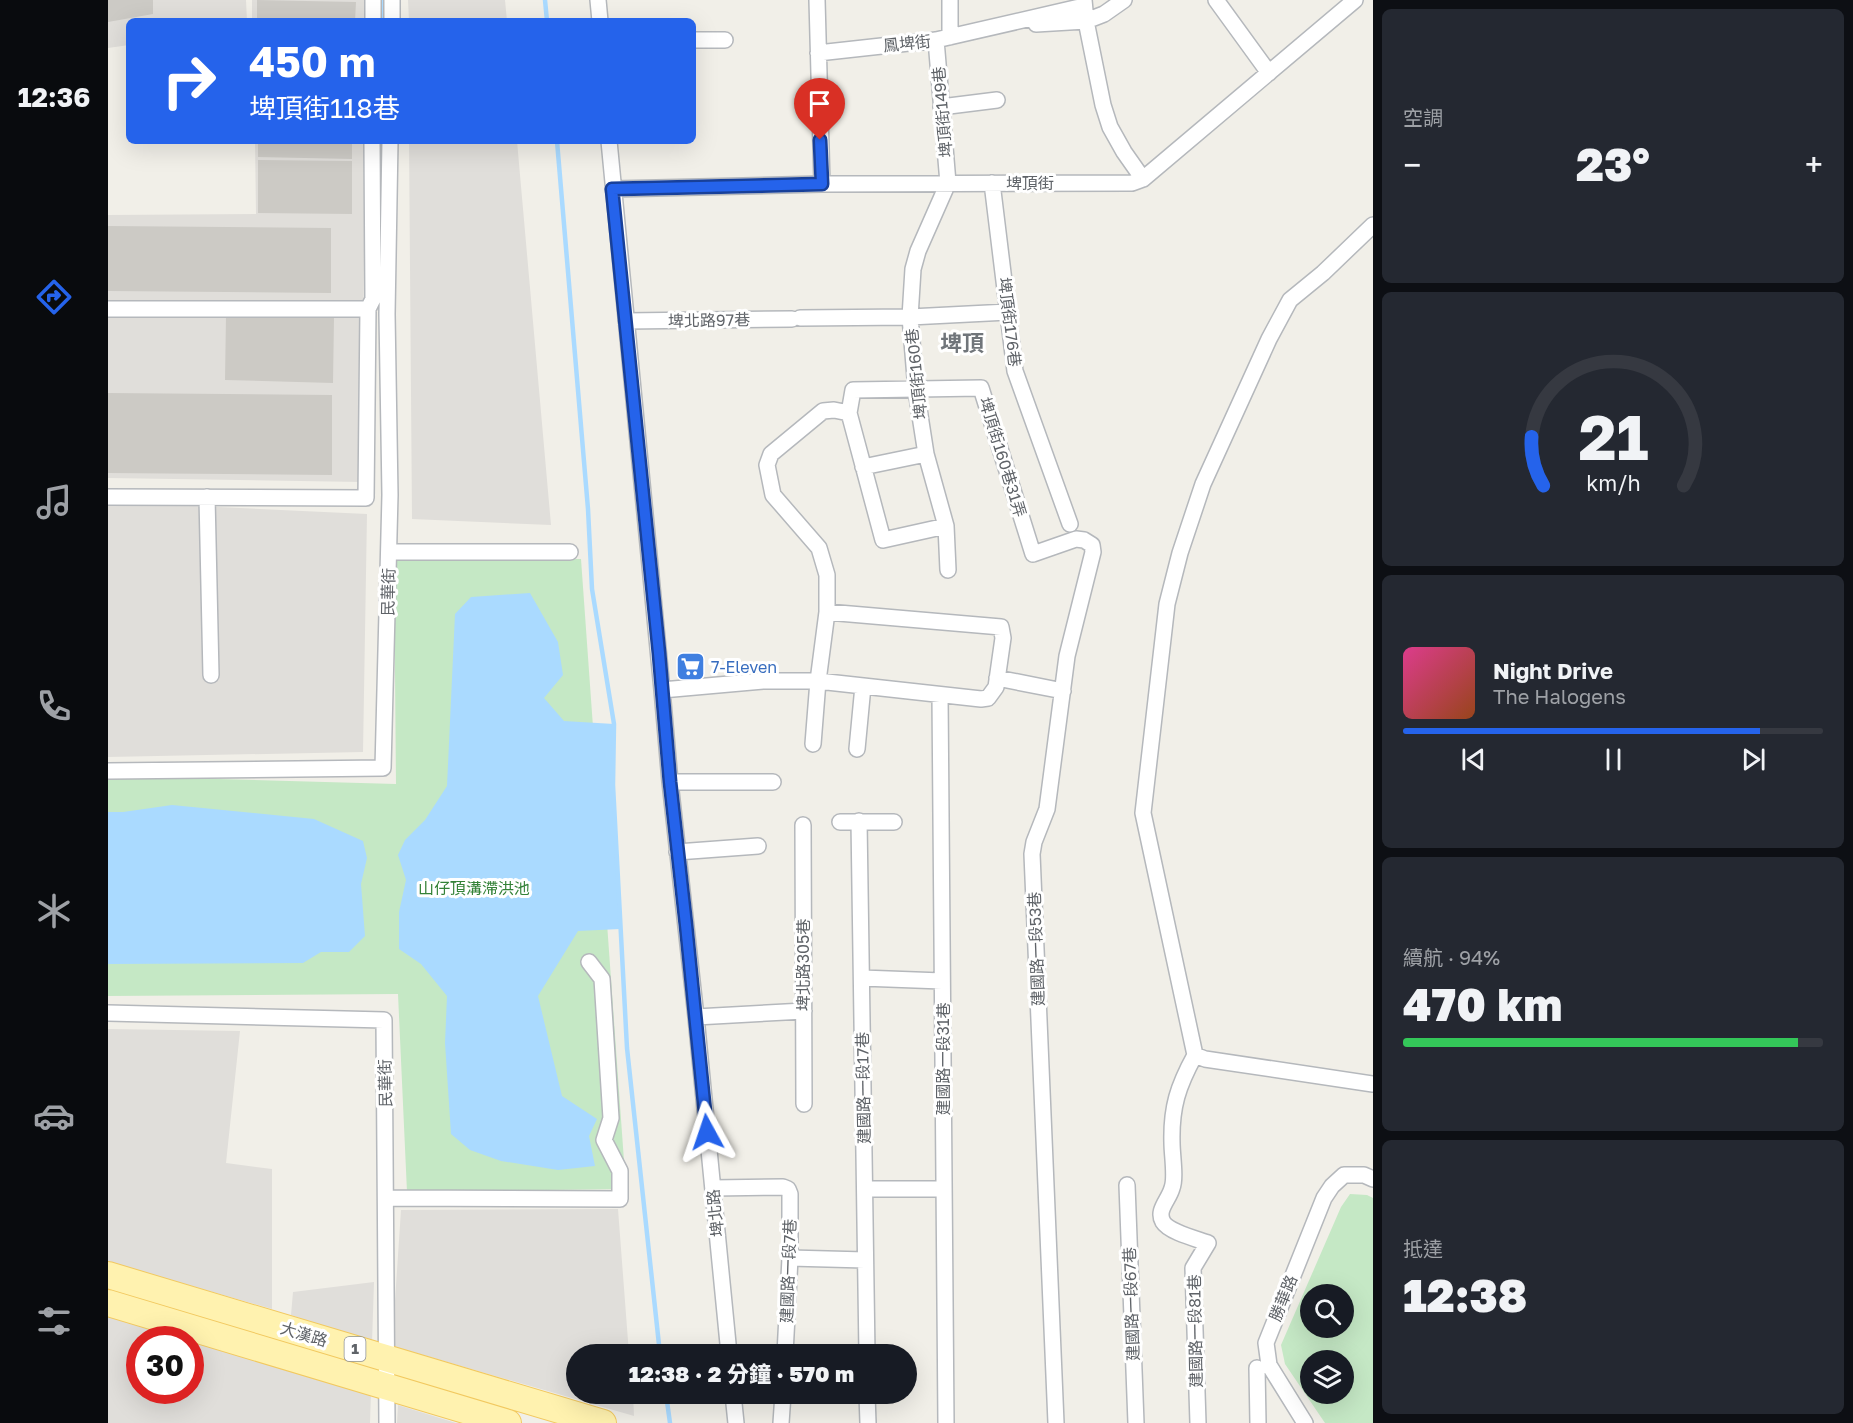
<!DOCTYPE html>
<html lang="zh-TW">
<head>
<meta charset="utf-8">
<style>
	body { margin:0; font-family:"Golos Text","Noto Sans TC",sans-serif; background:#242831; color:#f1f3f6; height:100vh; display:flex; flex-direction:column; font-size:22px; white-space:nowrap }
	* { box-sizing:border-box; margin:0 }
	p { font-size:20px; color:#9ea1a6 }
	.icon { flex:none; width:33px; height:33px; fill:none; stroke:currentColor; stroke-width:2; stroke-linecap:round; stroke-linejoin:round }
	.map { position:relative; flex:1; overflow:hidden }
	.sheet { display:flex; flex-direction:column; gap:9px; padding:9px; background:#0d0f14; width:480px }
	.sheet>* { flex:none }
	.hud { position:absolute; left:18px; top:18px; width:570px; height:126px; border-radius:9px; box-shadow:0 6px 24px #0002; background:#2563eb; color:#fff; overflow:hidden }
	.tools { position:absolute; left:1192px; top:1284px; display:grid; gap:12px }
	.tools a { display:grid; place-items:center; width:54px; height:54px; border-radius:50%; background:#171b24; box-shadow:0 6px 24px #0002; font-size:30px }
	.speed { position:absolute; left:18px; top:1326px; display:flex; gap:12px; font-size:30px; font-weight:700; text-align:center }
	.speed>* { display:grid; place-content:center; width:78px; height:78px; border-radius:50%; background:#171b24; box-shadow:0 6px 24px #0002; line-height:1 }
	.speed .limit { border:9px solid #d22; background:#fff; color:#111 }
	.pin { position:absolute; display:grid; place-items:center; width:51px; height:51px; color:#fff; margin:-62px -26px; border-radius:50% 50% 50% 0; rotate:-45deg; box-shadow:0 0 6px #0007 }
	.pin .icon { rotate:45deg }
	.me { position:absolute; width:66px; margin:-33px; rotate:355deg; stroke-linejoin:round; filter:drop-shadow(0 0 4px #0008) }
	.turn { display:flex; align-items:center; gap:21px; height:126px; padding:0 24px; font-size:27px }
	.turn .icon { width:78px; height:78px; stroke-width:2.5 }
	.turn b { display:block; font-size:42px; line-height:51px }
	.big { font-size:45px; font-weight:800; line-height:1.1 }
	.sheet .tile { flex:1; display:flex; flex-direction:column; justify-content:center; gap:9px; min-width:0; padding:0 21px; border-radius:9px; background:#242831 }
	.sheet .dial { align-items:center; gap:0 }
	.dial svg { height:156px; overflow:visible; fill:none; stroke:#363941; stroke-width:7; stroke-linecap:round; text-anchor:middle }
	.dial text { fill:#f1f3f6; stroke:none }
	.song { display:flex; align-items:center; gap:18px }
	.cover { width:72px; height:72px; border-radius:9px; background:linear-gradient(135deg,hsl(330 70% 55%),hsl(20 70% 35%)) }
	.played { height:6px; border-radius:3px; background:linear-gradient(90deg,#2563eb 85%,#363941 85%) }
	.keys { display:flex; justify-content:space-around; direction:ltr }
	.heat { display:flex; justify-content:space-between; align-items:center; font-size:33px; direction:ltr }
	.charge { height:9px; border-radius:4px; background:linear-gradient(90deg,#34c759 94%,#363941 0) }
	.trip { position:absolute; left:458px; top:1344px; width:351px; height:60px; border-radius:30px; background:#171b24; box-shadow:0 6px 24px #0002; font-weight:800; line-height:60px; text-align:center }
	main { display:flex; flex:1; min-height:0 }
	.tabs { display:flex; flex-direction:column; width:108px; justify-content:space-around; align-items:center; background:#090b0e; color:#9ea1a6 }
	.tabs .icon { width:42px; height:42px }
	.tabs .selected { color:#2563eb }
	.tabs b { font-size:27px; color:#f1f3f6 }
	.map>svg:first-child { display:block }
</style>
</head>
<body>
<main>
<nav class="tabs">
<b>12:36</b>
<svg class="icon selected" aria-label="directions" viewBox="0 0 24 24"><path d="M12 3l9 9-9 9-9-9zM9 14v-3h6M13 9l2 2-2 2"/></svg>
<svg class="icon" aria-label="music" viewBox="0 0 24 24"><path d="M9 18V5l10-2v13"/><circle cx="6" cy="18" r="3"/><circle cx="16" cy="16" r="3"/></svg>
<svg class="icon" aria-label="phone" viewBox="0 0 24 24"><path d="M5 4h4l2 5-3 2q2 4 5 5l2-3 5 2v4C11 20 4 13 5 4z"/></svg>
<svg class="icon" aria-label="climate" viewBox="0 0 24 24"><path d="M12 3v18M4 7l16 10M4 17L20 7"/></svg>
<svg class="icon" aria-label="car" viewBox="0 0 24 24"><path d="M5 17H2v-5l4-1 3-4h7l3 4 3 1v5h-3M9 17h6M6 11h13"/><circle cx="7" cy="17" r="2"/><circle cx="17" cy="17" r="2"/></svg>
<svg class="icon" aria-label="filters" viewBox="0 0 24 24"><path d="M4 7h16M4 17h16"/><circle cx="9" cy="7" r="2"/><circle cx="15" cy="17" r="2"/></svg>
</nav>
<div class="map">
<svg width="1265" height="1423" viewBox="0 0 1265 1423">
	<rect width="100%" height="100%" fill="#f1efe8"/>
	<!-- industrial -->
	<path fill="#e0deda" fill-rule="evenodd" d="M0 0H138L139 21H21V45L0 48Z
		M144 0H258V21H144Z
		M300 0H397L399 21H301Z
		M147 141H257L254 482 0 478V215L148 214Z
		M301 141H409L443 525 304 519Z
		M0 502 259 514 255 752 0 757Z
		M0 1029 132 1031 118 1163 164 1169V1309L0 1262Z
		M510 1209 521 1354H468V1394H525L526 1416 284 1346 293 1210Z
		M266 1282 264 1343 183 1315 185 1292Z
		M0 1312 263 1392 262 1423H0ZM32 1340H82V1390H32Z
		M290 1405 348 1423H289Z"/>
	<!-- green -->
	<path fill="#c5e8c5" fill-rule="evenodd" d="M286 559H473L518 1189 299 1192 290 994 0 996V776L288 784Z
		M1242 1194 1259 1195 1265 1198V1423H1217L1177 1364 1173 1345 1233 1207ZM1203 1294H1236V1328H1203ZM1203 1360H1236V1394H1203Z"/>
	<!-- water -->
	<path fill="#aadaff" d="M422 593 450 642 455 675 436 698 456 721 506 724 505 785 512 929 470 931 430 996 454 1096 489 1119 481 1136 487 1166 450 1170 393 1161 362 1150 343 1134 337 1043 339 996 313 964 291 949V912L298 880 290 855 297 840 317 820 339 786 347 614 363 597Z
		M64 805 206 819 255 841 259 858 253 884 257 936 241 952H213L195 963 0 964V812H15Z"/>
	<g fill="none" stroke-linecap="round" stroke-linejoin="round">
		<!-- stream -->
		<path stroke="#aadaff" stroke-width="4.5" d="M437 0 439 21
			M273 21 274 0
			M449 141 480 509 484 589 506 724 505 785 519 1048 552 1354
			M272 224 273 141
			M558 1394 562 1423"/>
	</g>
	<!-- building -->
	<path fill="#cccac5" d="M0 0H45V14L0 22Z
		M149 0 248 2 247 21H149Z
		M93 18 111 19V21H93Z
		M150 141H244V159L150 157Z
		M150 160 244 161V214L150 213Z
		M0 226 223 228V293L0 291Z
		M118 316 226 318 225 383 117 380Z
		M0 393 224 395V475L0 473Z"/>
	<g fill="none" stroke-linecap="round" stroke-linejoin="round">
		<defs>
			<path id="minor" d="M490 0 492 21
				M709 0 714 184 1024 183 1035 179 1247 0
				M842 0V37
				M976 0 978 21 995 105 1002 127 1016 152 1035 179
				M1108 0 1161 73
				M265 21V0
				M284 21V0
				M928 24 978 21 996 14 1016 0
				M585 40H617
				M828 40 840 183 810 251 805 269 802 317 808 390 818 454 838 526 840 570
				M710 53 828 40 976 6
				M833 107 889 100
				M501 141 554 690 562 782 588 1017 621 1354
				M884 183 907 371 962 524
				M505 189 714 184
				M1265 225 1215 273 1182 300 1161 339 1095 484 1072 553 1059 604 1035 813 1087 1055 1097 1059 1265 1084
				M0 309H260
				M692 318 802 317 900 312
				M518 321 684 319
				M755 467 818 454
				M0 497 258 498 260 309 265 299 264 141
				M99 497 103 675
				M838 526 775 540 741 413 745 390 873 388 925 554 968 539 976 540 984 545 985 552 959 656 939 809 926 842 924 854 948 1423
				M281 552H462
				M889 678 955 691
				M554 690 655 681H710L873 699 880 698 888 687 895 638 893 627 719 612
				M832 695 838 1423
				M705 744 710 681 719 612V575L711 548 665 495 659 465 663 454 715 411 726 410 741 413
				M749 749 755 686
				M0 771 275 768 282 495 279 314 282 141
				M562 782H665
				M751 821 759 1354
				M732 822H786
				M695 825 696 1104
				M569 852 650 846
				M754 978 834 981
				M0 1013 276 1020 279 1423
				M588 1017 696 1011
				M1087 1055C1070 1086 1063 1107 1064 1143 1064 1155 1068 1178 1064 1188 1061 1200 1048 1210 1055 1222 1061 1232 1089 1239 1100 1243L1085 1268 1090 1423
				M1019 1185 1028 1423
				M605 1188 675 1187 680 1189 682 1194V1258L677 1354
				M757 1189H836
				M278 1198 512 1199V1171L496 1140 503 1118 494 979 481 962
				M682 1258 757 1260
				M1149 1368 1150 1423
				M625 1394 628 1423
				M759 1394 760 1423
				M673 1423 675 1394
				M1197 1423 1161 1365 1158 1343 1216 1198 1224 1186 1236 1175H1256L1265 1179"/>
			<path id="primary" d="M0 1275 495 1423
				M0 1303 400 1423"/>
		</defs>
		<!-- minor casing -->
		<use href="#minor" stroke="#b5b8bc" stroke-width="18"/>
		<!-- primary casing -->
		<use href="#primary" stroke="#f2c960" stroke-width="28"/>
		<!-- minor -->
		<use href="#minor" stroke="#fff" stroke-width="15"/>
		<!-- primary -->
		<use href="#primary" stroke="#fff2af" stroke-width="26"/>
	</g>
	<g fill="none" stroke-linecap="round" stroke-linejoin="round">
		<defs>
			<path id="route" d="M599 1132 578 925 562 782 551 653 504 189 714 184 712 140"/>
		</defs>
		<!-- route casing -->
		<use href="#route" stroke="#184099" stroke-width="15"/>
		<!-- route -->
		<use href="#route" stroke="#2563eb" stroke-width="10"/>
	</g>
	<!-- icons -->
	<defs>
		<symbol id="supermarket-square" viewBox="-11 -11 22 22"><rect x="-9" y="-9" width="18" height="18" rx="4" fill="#3f7fe0" stroke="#fff"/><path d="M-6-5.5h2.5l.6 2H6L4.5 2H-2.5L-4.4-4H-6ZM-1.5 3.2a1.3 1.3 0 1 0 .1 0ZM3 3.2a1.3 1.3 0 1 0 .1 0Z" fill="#fff"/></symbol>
	</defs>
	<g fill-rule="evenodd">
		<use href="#supermarket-square" x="566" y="650" width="33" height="33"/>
	</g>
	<g text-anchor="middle" stroke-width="6" stroke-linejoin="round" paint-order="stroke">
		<!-- shield labels -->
		<rect fill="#fff" stroke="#8f9295" stroke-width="1.5" x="236.5" y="1337" width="21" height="24" rx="4.5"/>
		<g font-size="15" font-weight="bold" fill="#5f6368">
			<text x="247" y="1354">1</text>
		</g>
		<!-- street labels -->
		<g font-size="16" fill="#5f6368" stroke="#fff">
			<text transform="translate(799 43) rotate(-6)" y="6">鳳埤街</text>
			<text transform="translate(834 112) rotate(-95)" y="6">埤頂街149巷</text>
			<text x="922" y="189">埤頂街</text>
			<text transform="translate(601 320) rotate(-1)" y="6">埤北路97巷</text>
			<text transform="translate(902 322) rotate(83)" y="6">埤頂街176巷</text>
			<text transform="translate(808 374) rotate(-96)" y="6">埤頂街160巷</text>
			<text transform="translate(895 457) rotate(73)" y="6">埤頂街160巷31弄</text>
			<text transform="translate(280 592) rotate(-89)" y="6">民華街</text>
			<text transform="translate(928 949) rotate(-92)" y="6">建國路一段53巷</text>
			<text transform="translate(695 965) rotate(-90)" y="6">埤北路305巷</text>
			<text transform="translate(835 1059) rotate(-90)" y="6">建國路一段31巷</text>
			<text transform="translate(277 1083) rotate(-91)" y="6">民華街</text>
			<text transform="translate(755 1088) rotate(-91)" y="6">建國路一段17巷</text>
			<text transform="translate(607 1213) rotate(-96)" y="6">埤北路</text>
			<text transform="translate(680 1271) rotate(-88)" y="6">建國路一段7巷</text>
			<text transform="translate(1175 1298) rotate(-68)" y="6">勝華路</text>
			<text transform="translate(1023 1304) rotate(-92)" y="6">建國路一段67巷</text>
			<text transform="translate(1087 1331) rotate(-91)" y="6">建國路一段81巷</text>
			<text transform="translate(196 1334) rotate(17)" y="6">大漢路</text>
		</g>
		<!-- shop labels -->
		<g font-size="16" fill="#366cbe" stroke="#fff" text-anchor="start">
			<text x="603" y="673">7-Eleven</text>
		</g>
		<!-- park labels -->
		<g font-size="16" fill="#348238" stroke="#fff">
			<text x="366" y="894">山仔頂溝滯洪池</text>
		</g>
		<!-- district labels -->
		<g font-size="22" font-weight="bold" fill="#70757a" stroke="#fff">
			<text x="854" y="351">埤頂</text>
		</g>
	</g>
</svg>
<div class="tools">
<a><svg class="icon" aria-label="search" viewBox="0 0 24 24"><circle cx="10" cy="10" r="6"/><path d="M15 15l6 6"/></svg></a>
<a><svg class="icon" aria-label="layers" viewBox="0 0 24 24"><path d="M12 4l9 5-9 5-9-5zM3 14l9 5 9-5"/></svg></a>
</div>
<div class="speed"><div class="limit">30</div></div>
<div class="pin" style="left:712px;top:140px;background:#d93025"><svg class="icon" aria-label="arrive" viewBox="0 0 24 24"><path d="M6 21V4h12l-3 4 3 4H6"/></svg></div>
<svg class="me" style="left:599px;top:1132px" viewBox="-20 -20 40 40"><path d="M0-17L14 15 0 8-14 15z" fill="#2563eb" stroke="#fff" stroke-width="4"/></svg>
<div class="trip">12:38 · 2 分鐘 · 570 m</div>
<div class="hud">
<div class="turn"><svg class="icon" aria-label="right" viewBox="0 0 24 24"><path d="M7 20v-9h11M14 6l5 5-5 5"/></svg><div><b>450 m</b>埤頂街118巷</div></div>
</div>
</div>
<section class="sheet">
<div class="tile"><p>空調</p>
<div class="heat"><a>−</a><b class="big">23°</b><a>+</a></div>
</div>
<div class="tile dial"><svg viewBox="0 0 100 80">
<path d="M14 69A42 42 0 1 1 86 69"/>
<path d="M14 69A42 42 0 0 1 8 44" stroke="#2563eb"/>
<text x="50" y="56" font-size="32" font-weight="700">21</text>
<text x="50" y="72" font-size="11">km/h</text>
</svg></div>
<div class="tile">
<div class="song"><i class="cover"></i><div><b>Night Drive</b><p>The Halogens</p></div></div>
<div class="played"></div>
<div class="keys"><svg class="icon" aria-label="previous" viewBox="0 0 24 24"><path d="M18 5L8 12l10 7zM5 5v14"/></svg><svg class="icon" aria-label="pause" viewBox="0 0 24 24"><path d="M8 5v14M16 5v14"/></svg><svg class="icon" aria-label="next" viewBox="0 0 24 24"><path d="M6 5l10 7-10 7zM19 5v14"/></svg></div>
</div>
<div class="tile"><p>續航 · 94%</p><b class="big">470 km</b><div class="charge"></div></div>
<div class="tile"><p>抵達</p><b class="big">12:38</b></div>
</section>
</main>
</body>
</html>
